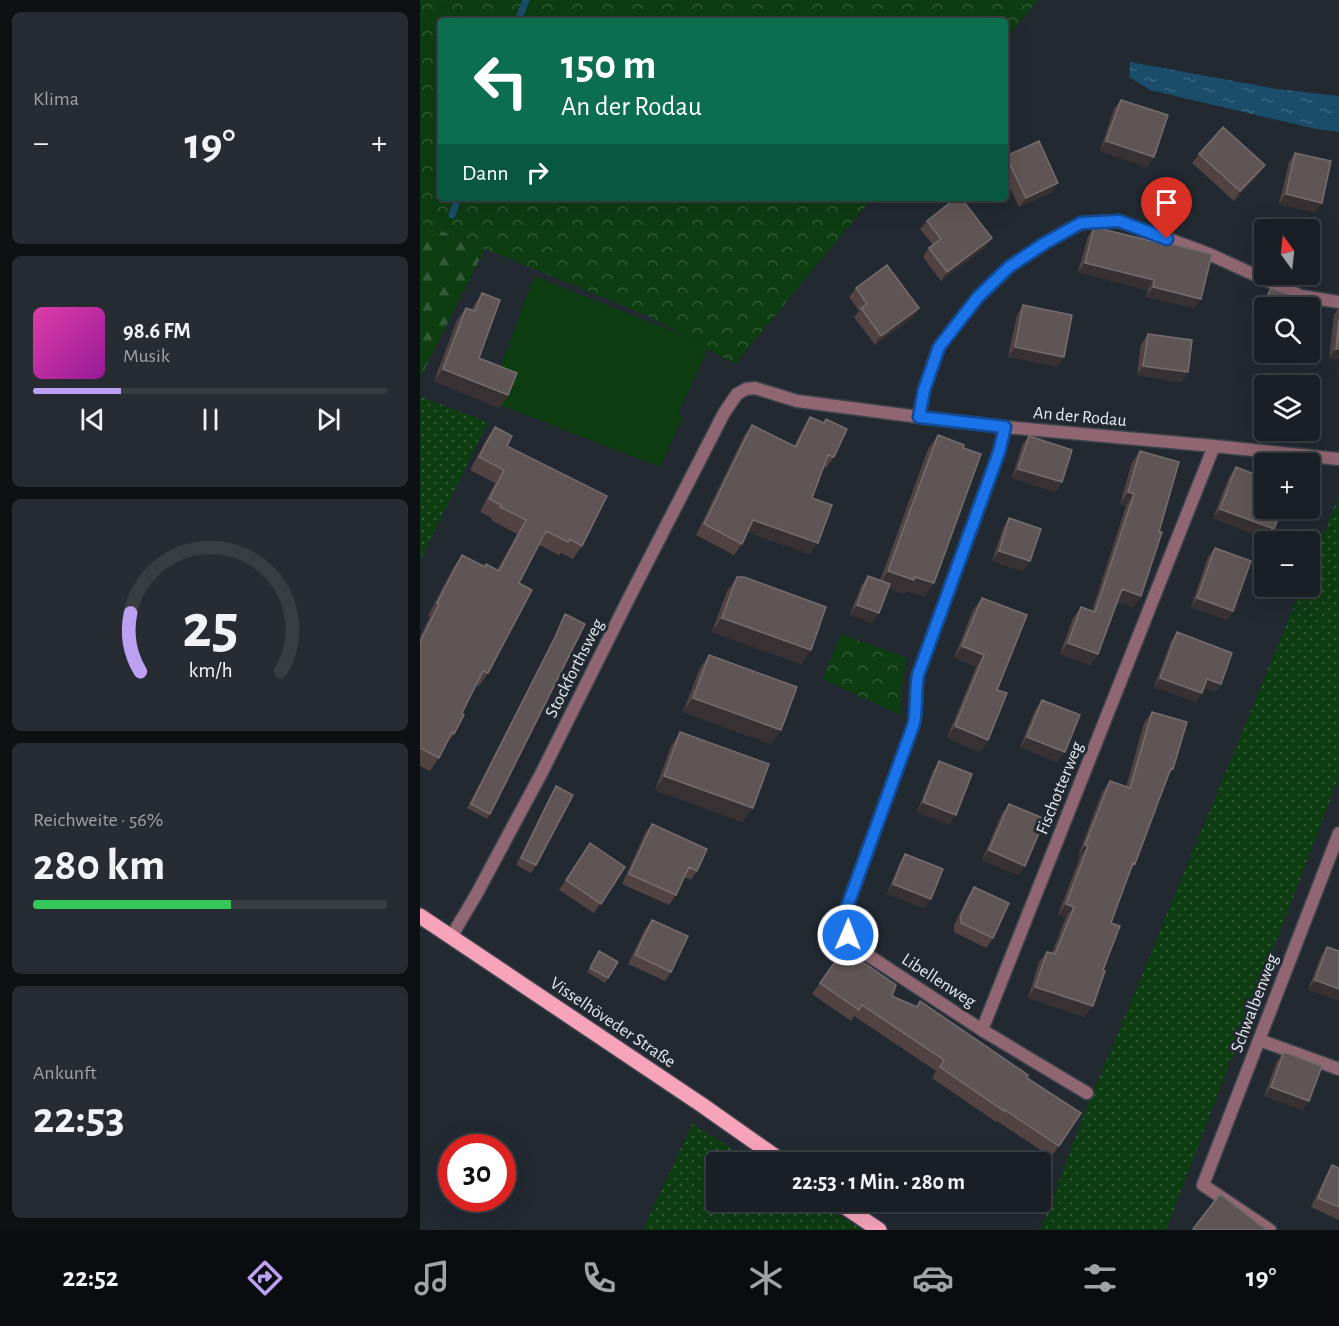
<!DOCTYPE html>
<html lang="de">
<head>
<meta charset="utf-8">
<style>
	body { margin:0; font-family:"Alegreya Sans",sans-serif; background:#272c32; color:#f1f3f6; height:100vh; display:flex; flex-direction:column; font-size:22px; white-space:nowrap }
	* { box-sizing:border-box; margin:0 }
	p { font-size:20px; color:#9fa2a7 }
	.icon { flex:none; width:33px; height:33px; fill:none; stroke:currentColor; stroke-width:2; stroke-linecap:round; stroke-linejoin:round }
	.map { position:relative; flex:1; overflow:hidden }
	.drawer { display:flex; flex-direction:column; gap:12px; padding:12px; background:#0e1114; width:420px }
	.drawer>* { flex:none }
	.hud { position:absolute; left:18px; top:18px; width:570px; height:183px; border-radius:6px; box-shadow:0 6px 24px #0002,0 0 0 2px #383d42; background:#0b6e4f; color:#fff; overflow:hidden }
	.needle { width:39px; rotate:345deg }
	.controls { position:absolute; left:834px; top:219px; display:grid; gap:12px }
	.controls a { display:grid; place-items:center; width:66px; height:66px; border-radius:6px; background:#1a1f25; box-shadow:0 6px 24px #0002,0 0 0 2px #383d42; font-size:30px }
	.speed { position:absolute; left:18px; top:1134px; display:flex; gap:12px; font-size:30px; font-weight:700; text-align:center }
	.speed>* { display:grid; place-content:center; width:78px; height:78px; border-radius:50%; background:#1a1f25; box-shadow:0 6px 24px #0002,0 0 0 2px #383d42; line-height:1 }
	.speed .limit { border:9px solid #d22; background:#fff; color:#111 }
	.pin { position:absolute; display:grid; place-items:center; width:51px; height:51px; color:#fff; margin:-62px -26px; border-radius:50% 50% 50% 0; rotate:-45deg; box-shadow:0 0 6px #0007 }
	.pin .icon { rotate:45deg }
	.me { position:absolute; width:66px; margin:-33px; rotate:1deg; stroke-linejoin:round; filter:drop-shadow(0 0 4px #0008) }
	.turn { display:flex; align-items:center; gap:21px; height:126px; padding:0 24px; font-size:27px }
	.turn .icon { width:78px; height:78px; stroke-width:2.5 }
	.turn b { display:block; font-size:42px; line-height:51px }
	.then { display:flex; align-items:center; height:57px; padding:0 24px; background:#0003; gap:12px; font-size:22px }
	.big { font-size:45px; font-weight:700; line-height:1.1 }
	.drawer .tile { flex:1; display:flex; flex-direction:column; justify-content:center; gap:9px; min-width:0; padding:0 21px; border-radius:9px; background:#272c32 }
	.drawer .dial { align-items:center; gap:0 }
	.dial svg { height:156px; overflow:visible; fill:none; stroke:#383d42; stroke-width:7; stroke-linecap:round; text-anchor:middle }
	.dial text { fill:#f1f3f6; stroke:none }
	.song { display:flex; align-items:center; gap:18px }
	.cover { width:72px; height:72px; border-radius:9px; background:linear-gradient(135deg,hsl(320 70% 55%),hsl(300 70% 35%)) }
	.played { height:6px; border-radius:3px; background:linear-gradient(90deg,#bca0f2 25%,#383d42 25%) }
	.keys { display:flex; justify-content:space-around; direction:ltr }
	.heat { display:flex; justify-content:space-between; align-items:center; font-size:33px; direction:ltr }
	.charge { height:9px; border-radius:4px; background:linear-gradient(90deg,#34c759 56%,#383d42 0) }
	.trip { position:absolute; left:286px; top:1152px; width:345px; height:60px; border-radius:6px; background:#1a1f25; box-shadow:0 6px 24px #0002,0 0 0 2px #383d42; font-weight:700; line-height:60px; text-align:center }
	.tab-bar { display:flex; height:96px; justify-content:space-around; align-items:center; background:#0a0c0f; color:#9fa2a7 }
	.tab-bar .icon { width:42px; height:42px }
	.tab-bar .active { color:#bca0f2 }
	.tab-bar b { font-size:27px; color:#f1f3f6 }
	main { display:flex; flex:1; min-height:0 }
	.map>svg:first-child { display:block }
</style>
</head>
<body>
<main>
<section class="drawer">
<div class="tile"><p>Klima</p>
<div class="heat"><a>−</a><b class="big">19°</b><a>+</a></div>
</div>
<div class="tile">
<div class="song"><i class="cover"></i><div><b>98.6 FM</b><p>Musik</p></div></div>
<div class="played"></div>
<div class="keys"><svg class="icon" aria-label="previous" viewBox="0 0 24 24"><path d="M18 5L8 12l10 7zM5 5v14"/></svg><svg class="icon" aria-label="pause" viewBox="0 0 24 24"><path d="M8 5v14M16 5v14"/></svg><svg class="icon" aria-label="next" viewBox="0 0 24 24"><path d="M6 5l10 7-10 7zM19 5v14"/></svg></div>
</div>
<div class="tile dial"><svg viewBox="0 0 100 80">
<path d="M14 69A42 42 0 1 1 86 69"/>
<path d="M14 69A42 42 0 0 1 9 39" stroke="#bca0f2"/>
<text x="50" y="56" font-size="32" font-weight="700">25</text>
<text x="50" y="72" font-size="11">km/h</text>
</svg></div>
<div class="tile"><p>Reichweite · 56%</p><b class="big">280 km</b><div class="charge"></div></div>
<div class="tile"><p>Ankunft</p><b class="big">22:53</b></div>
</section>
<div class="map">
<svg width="919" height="1230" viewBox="0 0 919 1230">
	<defs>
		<pattern id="grass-dots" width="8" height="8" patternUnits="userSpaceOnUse" patternTransform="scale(1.5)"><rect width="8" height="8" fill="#0e3d12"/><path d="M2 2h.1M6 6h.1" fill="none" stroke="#315935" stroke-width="1.8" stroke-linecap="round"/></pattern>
		<pattern id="forest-firs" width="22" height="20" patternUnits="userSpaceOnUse" patternTransform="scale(1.5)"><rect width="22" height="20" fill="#0e3d12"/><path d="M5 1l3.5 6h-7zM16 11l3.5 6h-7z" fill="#315935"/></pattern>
		<pattern id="park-crowns" width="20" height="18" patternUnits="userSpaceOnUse" patternTransform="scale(1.5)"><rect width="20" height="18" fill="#0e3d12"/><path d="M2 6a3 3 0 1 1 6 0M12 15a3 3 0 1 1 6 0" fill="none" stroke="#315935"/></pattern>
		<pattern id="water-ripples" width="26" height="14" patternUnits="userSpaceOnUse" patternTransform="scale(1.5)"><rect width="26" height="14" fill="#194d6a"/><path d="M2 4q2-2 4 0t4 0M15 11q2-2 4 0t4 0" fill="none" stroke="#3a6780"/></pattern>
	</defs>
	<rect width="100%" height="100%" fill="#222931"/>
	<!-- grass -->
	<path fill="url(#grass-dots)" d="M0 397 68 422 0 561Z
		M919 496V777L746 1230H620L664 1115 882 587 890 586V567Z
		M272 1124 334 1162H297V1202H397L443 1230H223Z"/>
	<!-- forest -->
	<path fill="url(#forest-firs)" d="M0 222 65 249 0 378Z"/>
	<!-- park -->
	<path fill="url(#park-crowns)" d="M0 0H618L585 40V21H21V198H452L315 364 230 317 0 222Z
		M421 634 487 658 482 685V716L403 679Z"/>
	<!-- pitch -->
	<path fill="#0e3d12" d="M114 276 289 346 258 414 263 417 240 467 80 405 76 380Z"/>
	<!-- water -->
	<path fill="url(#water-ripples)" d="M710 62 857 89 919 96V132L896 129 730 90 709 77Z"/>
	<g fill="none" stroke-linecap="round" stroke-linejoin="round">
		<!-- stream -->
		<path stroke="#194d6a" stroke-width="7" d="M98 21 106 0
			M32 215 38 198"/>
		<defs>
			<path id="street" d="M499 417 504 390 519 347 558 297 589 267 625 243 661 223 699 221 789 254 881 296 919 302
				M31 937 56 895 121 774 209 598 304 413 317 394 326 389 335 388 377 401 499 417 585 427 794 446 919 459
				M562 1030 437 948C425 937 423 922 427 907L494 723C497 707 495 691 498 675L579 452 585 427
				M839 1040 919 1069
				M667 1093 562 1030 794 446
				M850 1230 783 1185 919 833"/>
			<path id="primary" d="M0 916 282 1105 363 1162
				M418 1202 459 1230"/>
		</defs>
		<!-- street casing -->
		<use href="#street" stroke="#3d444c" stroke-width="15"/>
		<!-- primary casing -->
		<use href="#primary" stroke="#3d444c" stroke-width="18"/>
		<!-- street -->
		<use href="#street" stroke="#8f6671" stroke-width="12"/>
		<!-- primary -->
		<use href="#primary" stroke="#f7a3ba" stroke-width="15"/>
	</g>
	<!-- wall -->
	<path fill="#504342" d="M701 100 734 157 727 167 680 151 694 109Z
		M875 153 902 203 895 212 859 204 869 162Z
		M779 154 845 165 838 175 814 201 772 163Z
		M586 156 638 183 632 192 599 207 585 177V158Z
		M507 221 566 247 521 281 503 257 509 248 513 245 500 229Z
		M674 227 742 244 743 242 774 308 726 297 728 290 658 272 668 236Z
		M436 288 499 308 493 317 455 345 434 317 439 311 429 297Z
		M851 288 844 333 832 329 844 297Z
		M62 293 59 358 88 395 79 408 14 381 37 320 46 308 52 310 54 305Z
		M603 305 637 366 588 357 597 315Z
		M919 307V359L909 358 914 315Z
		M728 334 768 372 761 382 717 375 721 344Z
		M390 417 404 423 406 419 414 457 406 468 404 467 392 498 390 554 328 532 322 544 314 555 276 535 324 436 332 425 374 446 383 428Z
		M75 427 87 446 162 546 153 559 141 553 139 555 119 545 99 583 68 673 59 686 56 685 42 713 34 734 25 746 19 758 10 771 0 766V637L10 617 8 616 33 568 42 555 65 566 66 564 77 570 97 534 71 520 72 518 60 512 75 483 50 470 66 440Z
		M518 435 514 583 504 597 486 591 484 594 468 588 452 623 430 615 441 586 448 576 460 581 508 449Z
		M609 436 642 482 635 492 592 478 602 445Z
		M720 451 721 596 713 607 697 602 678 654 670 665 640 654 653 618 661 607 672 611 706 506 700 504 712 462Z
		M816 467 854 529 847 539 793 518 809 477Z
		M589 518 610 561 603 571 572 561 583 528Z
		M795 548 813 611 807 620 771 607 788 557Z
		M317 577 391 650 381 664 292 632 307 591Z
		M562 598 577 690 568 740 560 752 527 738 556 667 534 658 553 610Z
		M145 614 70 814 67 819 47 808 133 640 142 619Z
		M757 632 801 684 795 692 784 688 776 702 734 687 751 641Z
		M289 655 361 730 351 744 263 712 280 668Z
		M622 700 638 762 600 747 615 710Z
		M732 712 753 769 748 776 715 864 710 872 691 923 665 1017 608 998 619 962 627 952 632 953 646 917 638 915 660 857 658 856 682 792 690 781 706 787 724 723Z
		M260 732 323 822 235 790 251 746Z
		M519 761 536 815 529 824 497 812 513 771Z
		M136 786 116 865 111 873 96 865 131 794Z
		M589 804 605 866 598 875 562 860 582 813Z
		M232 824 277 871 271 880 264 877 256 895 249 905 202 884 225 833Z
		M170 843 205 867 174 913 139 890Z
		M485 854 504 908 467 894 479 864Z
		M554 887 573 938 566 948 534 932V925L548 896Z
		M232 920 251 972 245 981 208 964 225 929Z
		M907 947 919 951 888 990 901 956Z
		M424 949 472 996 496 1007 500 1001 607 1078 639 1146 631 1157 577 1121 576 1122 512 1078 516 1071 434 1016 431 1021 392 994Z
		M179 951 188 978 185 983 167 972Z
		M864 1052 883 1110 844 1096 857 1061Z
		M912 1165 919 1168V1220L891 1207 906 1175Z"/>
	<!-- shaded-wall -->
	<path fill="#373133" d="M686 141 734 157 727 167 680 151Z
		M845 165 838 175 814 201 820 191Z
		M638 183 632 192 599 207 606 198Z
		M866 194 902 203 895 212 859 204Z
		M572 238 566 247 521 281 527 272Z
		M665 263 734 280 728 290 658 272Z
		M733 287 781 299 774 308 726 297Z
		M499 308 493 317 455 345 461 336Z
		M839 319 844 321V333L832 329Z
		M595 347 644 357 637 366 588 357Z
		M916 349H919V359L909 358Z
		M723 366 768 372 761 382 717 375Z
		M23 369 88 395 79 408 14 381Z
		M598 469 642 482 635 492 592 478Z
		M708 492 714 494 706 506 700 504Z
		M800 509 854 529 847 539 793 518Z
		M333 520 398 543 390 554 326 531Z
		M579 551 610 561 603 571 572 561Z
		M468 571 495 577 514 583 504 597 486 591 484 594 459 585Z
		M702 589 721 596 713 607 694 601Z
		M777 598 813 611 807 620 771 607Z
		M437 605 459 613 452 623 430 615Z
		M302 618 391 650 381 664 292 632Z
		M648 643 678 654 670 665 640 654Z
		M542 646 564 655 556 667 534 658Z
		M740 678 782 693 776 702 734 687Z
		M787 679 801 684 795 692 781 687Z
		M273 698 361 730 351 744 263 712Z
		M535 726 568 740 560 752 527 738Z
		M607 737 645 752 638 762 600 747Z
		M244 776 333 808 323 822 235 790Z
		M503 802 536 815 529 824 497 812Z
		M665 845 668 846 660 857 658 856Z
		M569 850 605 866 598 875 562 860Z
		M473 884 511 899 504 908 467 894Z
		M646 904 654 907 646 917 638 915Z
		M895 980 919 989V1001L888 990Z
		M615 987 673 1006 665 1017 608 998Z
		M851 1087 889 1101 883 1110 844 1096Z"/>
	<!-- building -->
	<path fill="#605555" stroke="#756c6d" stroke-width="1.5" d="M701 100 748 115 734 157 686 141Z
		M803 127 845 165 820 191 779 154Z
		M619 141 638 183 606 198 586 156Z
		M875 153 911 161 902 203 866 194Z
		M536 198H541L572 238 527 272 509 248 521 239 507 221Z
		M674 227 743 244V242L792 254 781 299 733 287 734 280 665 263Z
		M467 265 499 308 461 336 441 308 447 304 436 288Z
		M851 288 882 299 879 308H844V321L839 319Z
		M62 293 80 300 59 358 97 373 88 395 23 369 46 308 55 311Z
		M603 305 652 315 644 357 595 347Z
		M919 319V349H916Z
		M728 334 772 340 768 372 723 366Z
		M390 417 404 423 406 419 427 429 414 457 408 455 392 498 412 505 398 543 333 520 322 544 284 524 332 425 376 447Z
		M75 427 92 436 87 446 187 496 162 546 150 539 148 542 126 531 99 583 112 590 68 673 63 671 42 713 44 715 34 734 32 732 19 758 0 748V642L19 604 17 603 42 555 65 567 66 564 79 571 106 520 80 507 81 505 69 499 84 470 59 457Z
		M518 435 544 445 543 448 561 454 514 583 495 577 494 580 468 571Z
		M609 436 652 450 642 482 598 469Z
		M720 451 759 462 739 532H742L721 596 702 589 678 654 648 643 661 607 675 612 714 494 708 492Z
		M816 467 844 478V508H862L854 529 800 509Z
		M589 518 621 529 610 561 579 551Z
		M795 548 831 561 813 611 777 598Z
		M448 576 470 584 459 613 437 605Z
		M317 577H324L406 607 391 650 302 618Z
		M562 598 607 615 577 690 587 693 568 740 535 726 564 655 542 646Z
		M145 614 165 624 70 814 51 804 136 635Z
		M757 632 812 653 801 684 787 679 782 693 740 678Z
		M289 655 377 687 361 730 273 698Z
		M622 700 660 715 645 752 607 737Z
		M732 712 767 722 753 769 751 768 715 864 713 863 691 923 700 926 683 970 685 971 673 1006 615 987 627 952 635 954 654 907 646 904 668 846 665 845 690 781 710 788Z
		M260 732 349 764 333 808 244 776Z
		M519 761 552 774 536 815 503 802Z
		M136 786 153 795 116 865 101 858Z
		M589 804 625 819 605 866 569 850Z
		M232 824 287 849 277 871 269 867 256 895 209 874Z
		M170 843 205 867 181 904 146 880Z
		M485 854 523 869 511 899 473 884Z
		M554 887 589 903 573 938 541 923V915Z
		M232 920 268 936 251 972 215 955Z
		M907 947 919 951V989L895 980Z
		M424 949 476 985 472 996 497 1007 500 1001 608 1075 607 1078 661 1113 639 1146 585 1110 584 1111 520 1067 524 1060 442 1005 439 1010 400 983Z
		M179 951 198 962 188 978 170 968Z
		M864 1052 902 1066 889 1101 851 1087Z
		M912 1165 919 1168V1207L898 1198Z
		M800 1194 847 1230H775L773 1229Z"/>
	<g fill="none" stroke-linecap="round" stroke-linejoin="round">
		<defs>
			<path id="route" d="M428 935 425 924 427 907 494 723C497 707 495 691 498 675L579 452 585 427 499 417 504 390 519 347 558 297 589 267 625 243 661 223 699 221 747 239"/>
		</defs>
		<!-- route casing -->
		<use href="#route" stroke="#114b97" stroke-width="15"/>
		<!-- route -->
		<use href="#route" stroke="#1a73e8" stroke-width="10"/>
	</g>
	<g text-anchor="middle" stroke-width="6" stroke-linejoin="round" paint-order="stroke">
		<!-- street labels -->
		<g font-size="18" fill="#e5e9ef" stroke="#222931">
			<text transform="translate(660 416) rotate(5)" y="6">An der Rodau</text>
			<text transform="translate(154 668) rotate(-63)" y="6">Stockforthsweg</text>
			<text transform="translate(639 788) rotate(-68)" y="6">Fischotterweg</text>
			<text transform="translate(519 980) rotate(33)" y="6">Libellenweg</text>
			<text transform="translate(834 1003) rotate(-69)" y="6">Schwalbenweg</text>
			<text transform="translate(193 1022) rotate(34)" y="6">Visselhöveder Straße</text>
		</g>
	</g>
</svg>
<div class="controls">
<a><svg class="needle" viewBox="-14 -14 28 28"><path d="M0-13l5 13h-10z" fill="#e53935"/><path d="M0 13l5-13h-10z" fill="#9fa2a7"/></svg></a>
<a><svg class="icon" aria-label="search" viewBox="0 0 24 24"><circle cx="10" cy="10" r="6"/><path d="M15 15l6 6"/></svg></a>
<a><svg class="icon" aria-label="layers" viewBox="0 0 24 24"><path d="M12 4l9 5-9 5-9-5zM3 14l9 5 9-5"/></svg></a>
<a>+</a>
<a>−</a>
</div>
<div class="speed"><div class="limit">30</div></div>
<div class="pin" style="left:747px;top:239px;background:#d93025"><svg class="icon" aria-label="arrive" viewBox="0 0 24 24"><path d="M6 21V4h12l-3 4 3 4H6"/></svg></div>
<svg class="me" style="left:428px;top:935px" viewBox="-20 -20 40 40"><circle r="17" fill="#1a73e8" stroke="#fff" stroke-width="3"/><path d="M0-11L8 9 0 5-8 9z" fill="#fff"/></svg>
<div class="trip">22:53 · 1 Min. · 280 m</div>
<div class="hud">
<div class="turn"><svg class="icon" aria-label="left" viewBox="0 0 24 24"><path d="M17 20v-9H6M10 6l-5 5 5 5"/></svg><div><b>150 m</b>An der Rodau</div></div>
<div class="then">Dann<svg class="icon" aria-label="right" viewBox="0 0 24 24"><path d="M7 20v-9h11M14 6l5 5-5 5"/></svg></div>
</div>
</div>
</main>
<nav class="tab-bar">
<b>22:52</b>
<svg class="icon active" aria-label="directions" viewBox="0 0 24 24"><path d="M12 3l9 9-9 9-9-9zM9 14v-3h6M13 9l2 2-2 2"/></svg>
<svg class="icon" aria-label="music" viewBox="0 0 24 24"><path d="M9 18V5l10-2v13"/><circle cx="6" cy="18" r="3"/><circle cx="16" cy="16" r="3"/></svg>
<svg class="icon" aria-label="phone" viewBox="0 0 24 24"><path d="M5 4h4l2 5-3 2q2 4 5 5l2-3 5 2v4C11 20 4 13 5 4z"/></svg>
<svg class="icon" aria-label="climate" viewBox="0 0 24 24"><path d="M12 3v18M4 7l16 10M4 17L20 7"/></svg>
<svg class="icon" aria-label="car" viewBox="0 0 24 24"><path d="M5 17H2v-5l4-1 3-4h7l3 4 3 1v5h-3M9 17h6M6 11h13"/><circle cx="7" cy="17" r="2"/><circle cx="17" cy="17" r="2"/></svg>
<svg class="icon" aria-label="filters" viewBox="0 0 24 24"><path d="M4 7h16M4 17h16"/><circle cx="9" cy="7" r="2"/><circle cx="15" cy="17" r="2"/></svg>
<b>19°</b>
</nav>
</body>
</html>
